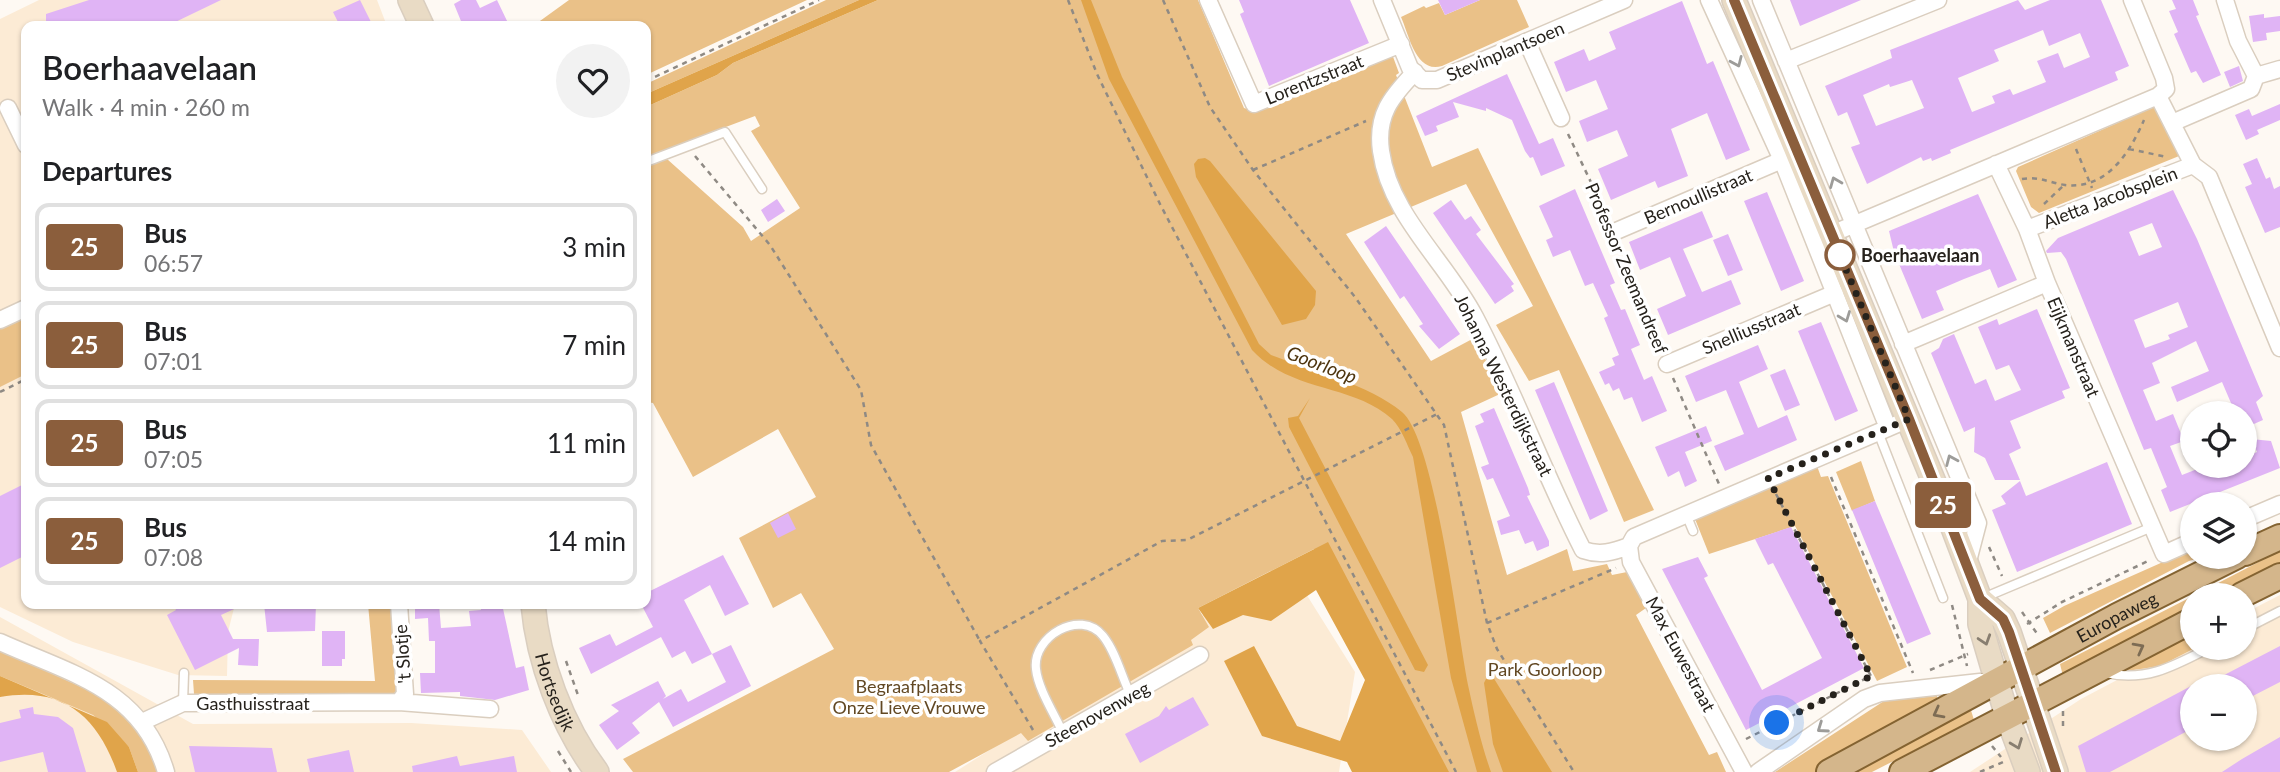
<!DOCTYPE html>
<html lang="en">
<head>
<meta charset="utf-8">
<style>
  body { margin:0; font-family:Lato,sans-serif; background:#f2f2f2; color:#202124; height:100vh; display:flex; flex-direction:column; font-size:26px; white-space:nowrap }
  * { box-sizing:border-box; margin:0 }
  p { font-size:23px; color:#757577 }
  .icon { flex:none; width:38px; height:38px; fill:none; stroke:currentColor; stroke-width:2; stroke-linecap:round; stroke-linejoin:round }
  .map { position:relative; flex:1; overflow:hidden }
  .drawer { position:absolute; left:21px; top:21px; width:630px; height:588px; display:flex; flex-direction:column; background:#fff; border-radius:14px; box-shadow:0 2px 5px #0004 }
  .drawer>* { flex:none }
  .badge { padding:0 14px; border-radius:5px; font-size:24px; line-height:46px }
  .buttons { position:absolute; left:2180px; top:401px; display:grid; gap:14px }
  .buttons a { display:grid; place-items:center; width:77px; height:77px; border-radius:50%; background:#fff; box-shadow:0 2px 5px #0004; font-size:35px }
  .you { position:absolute; width:35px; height:35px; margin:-18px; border:5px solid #fff; border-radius:50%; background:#1a73e8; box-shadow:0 0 0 10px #1a73e833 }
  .map>.badge { position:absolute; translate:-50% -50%; box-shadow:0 0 0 4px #fff }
  h2 { padding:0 21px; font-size:26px; line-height:63px }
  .round { display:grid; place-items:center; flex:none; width:74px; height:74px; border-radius:37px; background:#f2f2f2 }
  .overview { display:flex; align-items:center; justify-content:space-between; height:119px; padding:0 21px }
  h1 { font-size:33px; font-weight:600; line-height:52px }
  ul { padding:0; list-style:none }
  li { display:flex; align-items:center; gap:21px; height:88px; margin:0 14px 10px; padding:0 7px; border:4px solid #e0e0e0; border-radius:14px }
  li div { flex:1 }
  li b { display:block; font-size:26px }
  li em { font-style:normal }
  li .badge { min-width:77px; font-weight:700; text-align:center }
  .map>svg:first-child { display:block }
  .built { fill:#fcebd5; fill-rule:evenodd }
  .green { fill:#eac188 }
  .water { fill:#e0a44a }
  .building { fill:#e0b4f5; fill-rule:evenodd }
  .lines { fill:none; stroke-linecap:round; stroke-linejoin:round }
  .lane-casing { stroke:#dacebf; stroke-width:11 }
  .street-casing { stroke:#dacebf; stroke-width:19 }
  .secondary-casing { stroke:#dacebf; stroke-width:26 }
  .primary-casing { stroke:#846331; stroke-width:28 }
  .path { stroke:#8f8a84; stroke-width:2.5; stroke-dasharray:5 5; stroke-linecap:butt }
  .lane { stroke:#fff; stroke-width:8 }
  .street { stroke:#fff; stroke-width:16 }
  .secondary { stroke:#e9dbc5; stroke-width:23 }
  .primary { stroke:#d4b68b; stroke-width:24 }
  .oneway { stroke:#9d9c99 }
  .oneway2 { stroke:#887e70 }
  .oneway3 { stroke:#7d6c54 }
  .line-casing { stroke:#fff; stroke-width:16 }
  .line { stroke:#8b5e3c; stroke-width:10 }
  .walk { stroke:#26221c; stroke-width:7; stroke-dasharray:0 12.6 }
  .stop-dot { fill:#fff; stroke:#8b5e3c; stroke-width:3.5 }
  .labels { text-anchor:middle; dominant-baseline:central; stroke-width:7; stroke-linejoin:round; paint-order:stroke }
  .street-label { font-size:18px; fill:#26221c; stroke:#fff }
  .stop-label { font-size:18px; font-weight:bold; fill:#26221c; stroke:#fff; text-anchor:start }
  .park-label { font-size:18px; fill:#624823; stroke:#fff }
  .water-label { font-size:19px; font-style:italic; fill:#4e350f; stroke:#fff }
</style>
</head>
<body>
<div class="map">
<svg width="2280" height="772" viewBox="0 0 2280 772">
  <rect width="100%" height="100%" fill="#fef9f3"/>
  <!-- built -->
  <path class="built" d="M39 0H377L387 26H26V604H235L228 632 227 676 178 675 73 642 0 607V19Z
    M1303 589 1355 672 1339 772H955L1200 616Z
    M2280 595V772H1970L2081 699 2193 640V648H2245V613ZM2193 686H2245V738H2193Z
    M0 617 193 724 411 723 522 730 551 772H0Z"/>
  <!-- green -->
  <path class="green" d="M569 0H807L646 75V26H533Z
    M826 0H859L646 94V84Z
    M878 0H1198L1244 108 1254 111 1392 54 1399 73 1396 75 1432 167 1478 148 1654 510 1624 522 1559 370 1529 381 1496 325 1533 306 1466 184 1346 234 1431 361 1476 337 1500 394 1461 412 1507 575 1567 549 1573 571 1607 564 1612 575 1627 572 1646 608 1636 615 1709 755 1717 752 1726 772H1419L1314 549 1198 608 1209 627 1191 640 1193 645 1028 741 1021 733 949 772H633L623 759 834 649 801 593 773 608 739 538 816 497 778 429 693 477 653 403 646 402V167L667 159 743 227 751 241 800 208 751 131 760 126 755 116 646 157V107L717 75 733 63Z
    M1480 0H1517L1529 27 1442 66C1416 74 1409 35 1401 17L1424 6 1426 8 1439 3 1445 15Z
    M2160 104 2184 154 2039 213 2031 207 2016 171 2018 167Z
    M26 315V374L0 387V327Z
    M1861 461 1875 501 1852 511 1836 472Z
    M1817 466 1821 477 1828 476 1907 667 1877 681 1795 526 1709 554 1695 519Z
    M2193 549V556L2203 557 2189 561 2050 633 2043 618 2064 606 2163 562 2166 556Z
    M2280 551V566L2225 595H2195Z
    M2193 596V612L2064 680 2060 664Z
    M368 604H393L400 694 378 698 194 694 193 680 375 681Z
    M2193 631 2195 648 2160 666 2127 671 2126 667Z
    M0 650 101 696 136 723 161 772H138L129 747 93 715 0 676Z
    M1937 696V705L1817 772H1775L1884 701Z
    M1969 704 1974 720 1872 772H1845Z"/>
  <!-- water -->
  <path class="water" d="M859 0H878L733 63 717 75 646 107V94Z
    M1081 0H1091L1122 77 1259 344 1271 355C1310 370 1370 385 1402 412 1435 440 1458 635 1468 685 1474 713 1481 744 1491 772H1477L1451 678 1413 457C1407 445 1402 429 1392 419 1351 383 1292 393 1252 350L1109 79Z
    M1205 158 1210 161 1316 291 1315 305 1306 319 1282 325 1196 177 1194 164 1198 159Z
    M1310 398 1299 418 1428 665 1424 672 1415 670 1289 427 1288 418 1298 416Z
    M1328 542 1449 772H1352L1347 762 1262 736 1224 661 1254 646 1297 726 1340 741 1365 680 1316 590 1271 621 1243 615 1213 629 1198 608Z
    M0 676 107 722 129 747 138 772H117C97 715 62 686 0 697Z
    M1493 677 1552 772H1503L1493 744 1484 683 1486 679Z"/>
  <!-- building -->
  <path class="building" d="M89 0H221L167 26H46V14Z
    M360 0 373 26H340L333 12Z
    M461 0H476L480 8 497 0 508 23 500 26H463L454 4Z
    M1239 0H1350L1369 43 1269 86 1240 14 1244 12Z
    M1438 0H1480L1445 15Z
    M1790 0H1861L1800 26Z
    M2018 0 2025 10 2050 0H2101L2129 66 2115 72 2118 80 1950 150 1951 153 1932 161 1931 158 1923 161 1921 157 1867 184 1851 147 1860 144 1847 112 1838 116 1825 86 1892 58 1890 50ZM2043 30 2049 46 2080 33 2090 57 2064 68 2058 53 2037 61 2046 82 2013 95 2010 89 1992 96 1995 103 1972 112 1958 78 1999 61 1994 50ZM1912 80 1924 108 1876 126 1863 95 1889 84 1890 87Z
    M2172 0H2193L2199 15 2196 16 2221 75 2203 83 2196 71 2191 73 2174 34 2178 32 2169 11 2176 9Z
    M1682 1 1707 64 1713 61 1750 150 1726 160 1707 113 1671 129 1688 176 1658 188 1655 181 1611 200 1598 169 1628 156 1617 130 1587 142 1579 121 1608 109 1596 80 1566 92 1554 62 1584 49 1589 61 1616 49 1609 32Z
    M2264 14V18L2280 16V31L2266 33 2267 40 2253 42 2249 16Z
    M2239 66 2243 81 2230 87 2224 72Z
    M1507 74 1539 144 1553 138 1565 166 1541 176 1533 157 1530 158 1525 151 1512 120 1486 108V111L1453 102 1459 117 1436 126 1438 131 1425 136 1416 116Z
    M2280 104V120L2257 130 2259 134 2246 140 2235 115 2249 109 2252 116Z
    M2257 158 2266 179 2270 177 2274 189 2280 186V227L2265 233 2245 187 2252 184 2243 164Z
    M1575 189 1615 283 1610 285 1621 310 1625 309 1640 345 1631 349 1644 380 1652 376 1667 411 1642 422 1632 397 1624 400 1619 388 1613 391 1609 383 1605 385 1599 372 1615 365 1612 358 1619 355 1604 318 1608 316 1593 283 1585 286 1570 250 1553 257 1546 240 1553 237 1539 206Z
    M2173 190 2197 239 2263 396 2256 402 2263 420 2247 427 2245 413H2241L2239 409 2234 410 2222 382 2177 402 2171 387 2209 371 2196 341 2152 363 2160 383 2143 390 2156 421 2173 414 2184 441 2170 446 2182 475 2205 466H2245V457L2257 452 2251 439 2271 441 2280 468 2170 512 2161 490 2167 487 2158 465 2151 448 2144 450 2066 259 2061 252 2047 253 2046 251 2058 238ZM2152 223 2162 247 2139 256 2129 232ZM2178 302 2188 327 2168 335 2170 339 2145 348 2134 320Z
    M1767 192 1804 281 1781 291 1744 201Z
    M1978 194 2017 280 1998 288 1990 269 1964 279 1936 291 1944 310 1922 319 1894 252 1889 231Z
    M777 199 785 211 768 222 761 210Z
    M1451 200 1465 220 1471 216 1481 230 1476 234 1514 284 1511 286 1514 291 1495 304 1433 213Z
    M1702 211 1713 237 1683 249 1702 292 1731 280 1741 304 1668 335 1657 309 1686 296 1670 257 1640 270 1629 242Z
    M1386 226 1460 334 1439 349 1419 326 1423 324 1404 296 1400 299 1364 242Z
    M1728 234 1743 270 1728 276 1713 240Z
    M2037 309 2070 388 2062 391 2065 398 2010 421 2021 448 2009 454 2020 480H1995L1985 458 1974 452 1975 427 1964 432 1931 353 1939 348 1943 339 1954 334 1975 384 1986 379 1995 401 2021 390 2009 365 1996 370 1978 327 1997 319 1999 325Z
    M1821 322 1858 411 1835 421 1798 331Z
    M1758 345 1768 369 1739 382 1758 428 1787 415 1797 440 1725 471 1714 446 1744 434 1726 390 1696 402 1685 376Z
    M1785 369 1800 405 1785 411 1770 375Z
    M1554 382 1608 511 1590 520 1535 390Z
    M1494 408 1528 488 1530 495 1527 496 1549 541V546L1537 551 1533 541 1525 544 1519 530 1501 535 1497 521 1510 516 1493 478 1487 480 1481 467 1489 464 1475 426 1484 422 1480 414Z
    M1706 426 1712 441 1685 452 1697 481 1685 487 1679 471 1668 477 1655 447Z
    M2107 462 2132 524 2017 572 1992 510 2006 504 2001 496 2020 481 2026 496Z
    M26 483V555L0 568V496Z
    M1875 501 1931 634 1907 644 1852 510Z
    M788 513 796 529 778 538 770 523Z
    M1791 527 1864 668 1746 730 1662 569 1698 557 1708 576 1704 578 1762 690 1822 658 1773 563 1768 565 1755 539Z
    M723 555 749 604 725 616 710 585 684 600 712 654 692 664 685 651 672 658 661 637 591 674 579 648 610 634 616 646 653 627 641 604H646V593Z
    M173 604H245L221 615 233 639H259L258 666 238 665 239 648 195 670 167 615 176 610Z
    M264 604H316L315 631 267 632Z
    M415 604H439L441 628 471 626 469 611 481 610 480 604H502L516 668 524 666 529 690 495 700 460 696V692L421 693 420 673H435V641H429L428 618 415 619Z
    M322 631H345V659H342V666H322Z
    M731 645 751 686 673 727 659 702 632 723 640 733 617 750 599 725 619 711 611 705 658 681 666 696 663 699 681 689 688 702 726 682 712 654Z
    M2280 646V682L2245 700V686H2203Z
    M2193 685V728L2110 772H2086L2078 746Z
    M1193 697 1209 725 1140 763 1125 734 1159 716 1166 706 1169 710Z
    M33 707 34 714 58 717 73 728 86 772H48L43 752 0 762V723L21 718 19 710Z
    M2280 737V772H2222L2242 759Z
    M189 746 272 748 277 772H195Z
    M349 750 354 772H310L307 759Z
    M457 756 460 766 514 756 517 772H413L412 766Z"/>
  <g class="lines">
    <!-- lane casing -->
    <g class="lane-casing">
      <path id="lane" d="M646 162 725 132 762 189
        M1878 432 1943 598
        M1686 514 1693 531
        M1983 598 2152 527
        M2245 629 2280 611
        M2106 673C2146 682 2174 666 2209 648
        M183 703 184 673
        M1063 733C1055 715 1038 689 1036 669 1032 637 1080 608 1103 636 1116 652 1122 678 1131 696"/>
    </g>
    <!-- street casing -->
    <g class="street-casing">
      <path id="street" d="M1208 0 1254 104 1401 44
        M1382 0 1410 68 1422 80H1437L1624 0
        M1709 0 1782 160 1888 428
        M1761 0 1978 523 1967 565
        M2132 0 2164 78 2166 89 2158 96 2193 165 2209 177 2280 348
        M2225 0 2238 41 2256 76
        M1527 42 1561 118
        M1786 61 1938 0
        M1415 72C1391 97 1376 115 1381 151 1390 216 1446 261 1475 317 1515 393 1544 474 1583 550 1600 556 1613 552 1629 546
        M8 108 26 145
        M2172 123 2251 89 2256 76 2280 69
        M1996 164 2027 229 2047 283
        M2027 229 2193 165
        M1614 232 1782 160
        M1822 238 2158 96
        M0 320 26 308
        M1903 344 2047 283 2164 554 2193 541
        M1667 364 1835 293
        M2245 519 2280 504
        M399 604 405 694 399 702
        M0 642C71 674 142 689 166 772
        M142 722 183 703 399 702 490 709
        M995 772 1200 655
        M1744 772 1631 562 1629 546 1634 537 1909 419
        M1758 772 1864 699 1880 693 1989 681"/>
    </g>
    <!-- secondary casing -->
    <g class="secondary-casing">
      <g id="secondary">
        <path d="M410 0 422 26"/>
        <path d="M1734 0 1953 528 1980 599V624L2007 716 2028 772"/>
        <path d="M1980 599 2003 619 2009 632 2056 772"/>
        <path id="s1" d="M533 604C538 661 562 726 597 772"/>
      </g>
    </g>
    <!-- primary casing -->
    <g class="primary-casing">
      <g id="primary">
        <path d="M2245 553 2280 537"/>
        <path d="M2242 595 2280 576"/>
        <path id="s2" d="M1829 772 2117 616 2237 556"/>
        <path d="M1902 772 2193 620"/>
      </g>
    </g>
    <!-- path -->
    <path class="path" d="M1068 0 1097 74 1160 204 1456 772
      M1163 0 1210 107 1253 170 1355 297 1444 425 1487 623 1497 649 1574 772
      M646 81 819 0
      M1568 134 1607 216
      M2076 149 2092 188
      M2129 149 2167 157
      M695 156 770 245 861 390 871 445 980 641
      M1253 170 1366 121
      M2022 179C2039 176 2050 183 2065 185 2107 190 2130 152 2144 120
      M2044 204 2064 185
      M1621 248 1661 349
      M1673 378 1719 484
      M0 392 26 379
      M1831 477 1913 673
      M1776 494 1873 680
      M1989 547 2002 576
      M1952 605 1967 666
      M2022 612 2038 635
      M1487 623 1616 568
      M2027 624 2062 602 2148 561
      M566 661 579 698
      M1930 670 1968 654
      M2063 711V728
      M1033 730 980 641 1162 541 1187 540 1437 414
      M1746 739 1871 676
      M1992 746 2001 757
      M558 751 571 772
      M1980 772 2003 762"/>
    <!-- lane -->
    <use href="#lane" class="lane"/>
    <!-- street -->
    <use href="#street" class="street"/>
    <!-- secondary -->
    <use href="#secondary" class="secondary"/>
    <!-- primary -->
    <use href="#primary" class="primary"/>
  </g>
  <!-- one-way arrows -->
  <defs><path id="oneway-chevron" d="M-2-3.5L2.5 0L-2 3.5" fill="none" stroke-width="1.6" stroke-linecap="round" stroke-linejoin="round" transform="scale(1.75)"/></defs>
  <g class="oneway">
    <use href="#oneway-chevron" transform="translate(1737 62) rotate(66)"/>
    <use href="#oneway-chevron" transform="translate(1835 182) rotate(-112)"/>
    <use href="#oneway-chevron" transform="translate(1845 317) rotate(69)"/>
    <use href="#oneway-chevron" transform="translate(1951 460) rotate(-113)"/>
    <use href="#oneway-chevron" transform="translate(1822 728) rotate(145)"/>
  </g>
  <g class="oneway2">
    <use href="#oneway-chevron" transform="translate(1985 640) rotate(72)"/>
    <use href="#oneway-chevron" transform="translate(2017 744) rotate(69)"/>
  </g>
  <g class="oneway3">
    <use href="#oneway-chevron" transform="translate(2139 648) rotate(-28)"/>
    <use href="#oneway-chevron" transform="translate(1938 713) rotate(152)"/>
  </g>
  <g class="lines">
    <!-- line casing -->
    <g class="line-casing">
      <path id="line" d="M1734 0 1909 419 1980 599 2003 619 2009 632 2056 772"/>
    </g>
    <!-- line -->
    <use href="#line" class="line"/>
    <!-- walk -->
    <path class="walk" d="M1777 723 1871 676 1768 478 1909 419 1840 255"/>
  </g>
  <!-- markers -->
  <circle class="stop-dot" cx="1840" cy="255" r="14"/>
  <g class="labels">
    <!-- street labels -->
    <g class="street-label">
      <text transform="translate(1505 51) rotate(-23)">Stevinplantsoen</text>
      <text transform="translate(1314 79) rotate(-22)">Lorentzstraat</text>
      <text transform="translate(1698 196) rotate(-23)">Bernoullistraat</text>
      <text transform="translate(2110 197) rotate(-21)">Aletta Jacobsplein</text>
      <text transform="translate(1627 268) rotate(67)">Professor Zeemandreef</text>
      <text transform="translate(1751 328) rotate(-23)">Snelliusstraat</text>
      <text transform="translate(2074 347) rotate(67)">Eijkmanstraat</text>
      <text transform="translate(1504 385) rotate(64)">Johanna Westerdijkstraat</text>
      <text stroke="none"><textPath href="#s2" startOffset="327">Europaweg</textPath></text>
      <text transform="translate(402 654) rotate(-94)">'t Slotje</text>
      <text transform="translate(1681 654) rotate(62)">Max Euwestraat</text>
      <text stroke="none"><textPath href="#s1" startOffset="91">Hortsedijk</textPath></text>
      <text x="253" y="703">Gasthuisstraat</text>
      <text transform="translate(1097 714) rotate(-29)">Steenovenweg</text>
    </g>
    <!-- stop labels -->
    <g class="stop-label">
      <text x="1861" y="255">Boerhaavelaan</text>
    </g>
    <!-- park labels -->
    <g class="park-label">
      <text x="1545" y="669">Park Goorloop</text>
      <text x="909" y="686">Begraafplaats<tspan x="909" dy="21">Onze Lieve Vrouwe</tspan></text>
    </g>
    <!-- water labels -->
    <g class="water-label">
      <text transform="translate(1322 364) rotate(21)">Goorloop</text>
    </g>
  </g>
</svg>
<div class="buttons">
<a><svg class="icon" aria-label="locate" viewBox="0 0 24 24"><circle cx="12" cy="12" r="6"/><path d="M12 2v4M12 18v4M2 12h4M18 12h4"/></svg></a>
<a><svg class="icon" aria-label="layers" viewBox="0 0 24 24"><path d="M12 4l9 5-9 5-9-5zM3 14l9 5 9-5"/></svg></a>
<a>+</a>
<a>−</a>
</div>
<div class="you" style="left:1777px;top:723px"></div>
<b class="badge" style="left:1943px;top:505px;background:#8b5e3c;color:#fff">25</b>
<section class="drawer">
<div class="overview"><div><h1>Boerhaavelaan</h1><p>Walk · 4 min · 260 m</p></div><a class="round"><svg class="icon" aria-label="heart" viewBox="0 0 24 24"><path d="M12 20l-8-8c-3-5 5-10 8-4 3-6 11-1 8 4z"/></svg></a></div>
<h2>Departures</h2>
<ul>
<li><span class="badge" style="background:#8b5e3c;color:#fff">25</span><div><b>Bus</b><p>06:57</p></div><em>3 min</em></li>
<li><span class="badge" style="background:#8b5e3c;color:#fff">25</span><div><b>Bus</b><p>07:01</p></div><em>7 min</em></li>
<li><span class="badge" style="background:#8b5e3c;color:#fff">25</span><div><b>Bus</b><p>07:05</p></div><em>11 min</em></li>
<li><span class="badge" style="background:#8b5e3c;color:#fff">25</span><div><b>Bus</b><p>07:08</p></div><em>14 min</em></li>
</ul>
</section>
</div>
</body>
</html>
